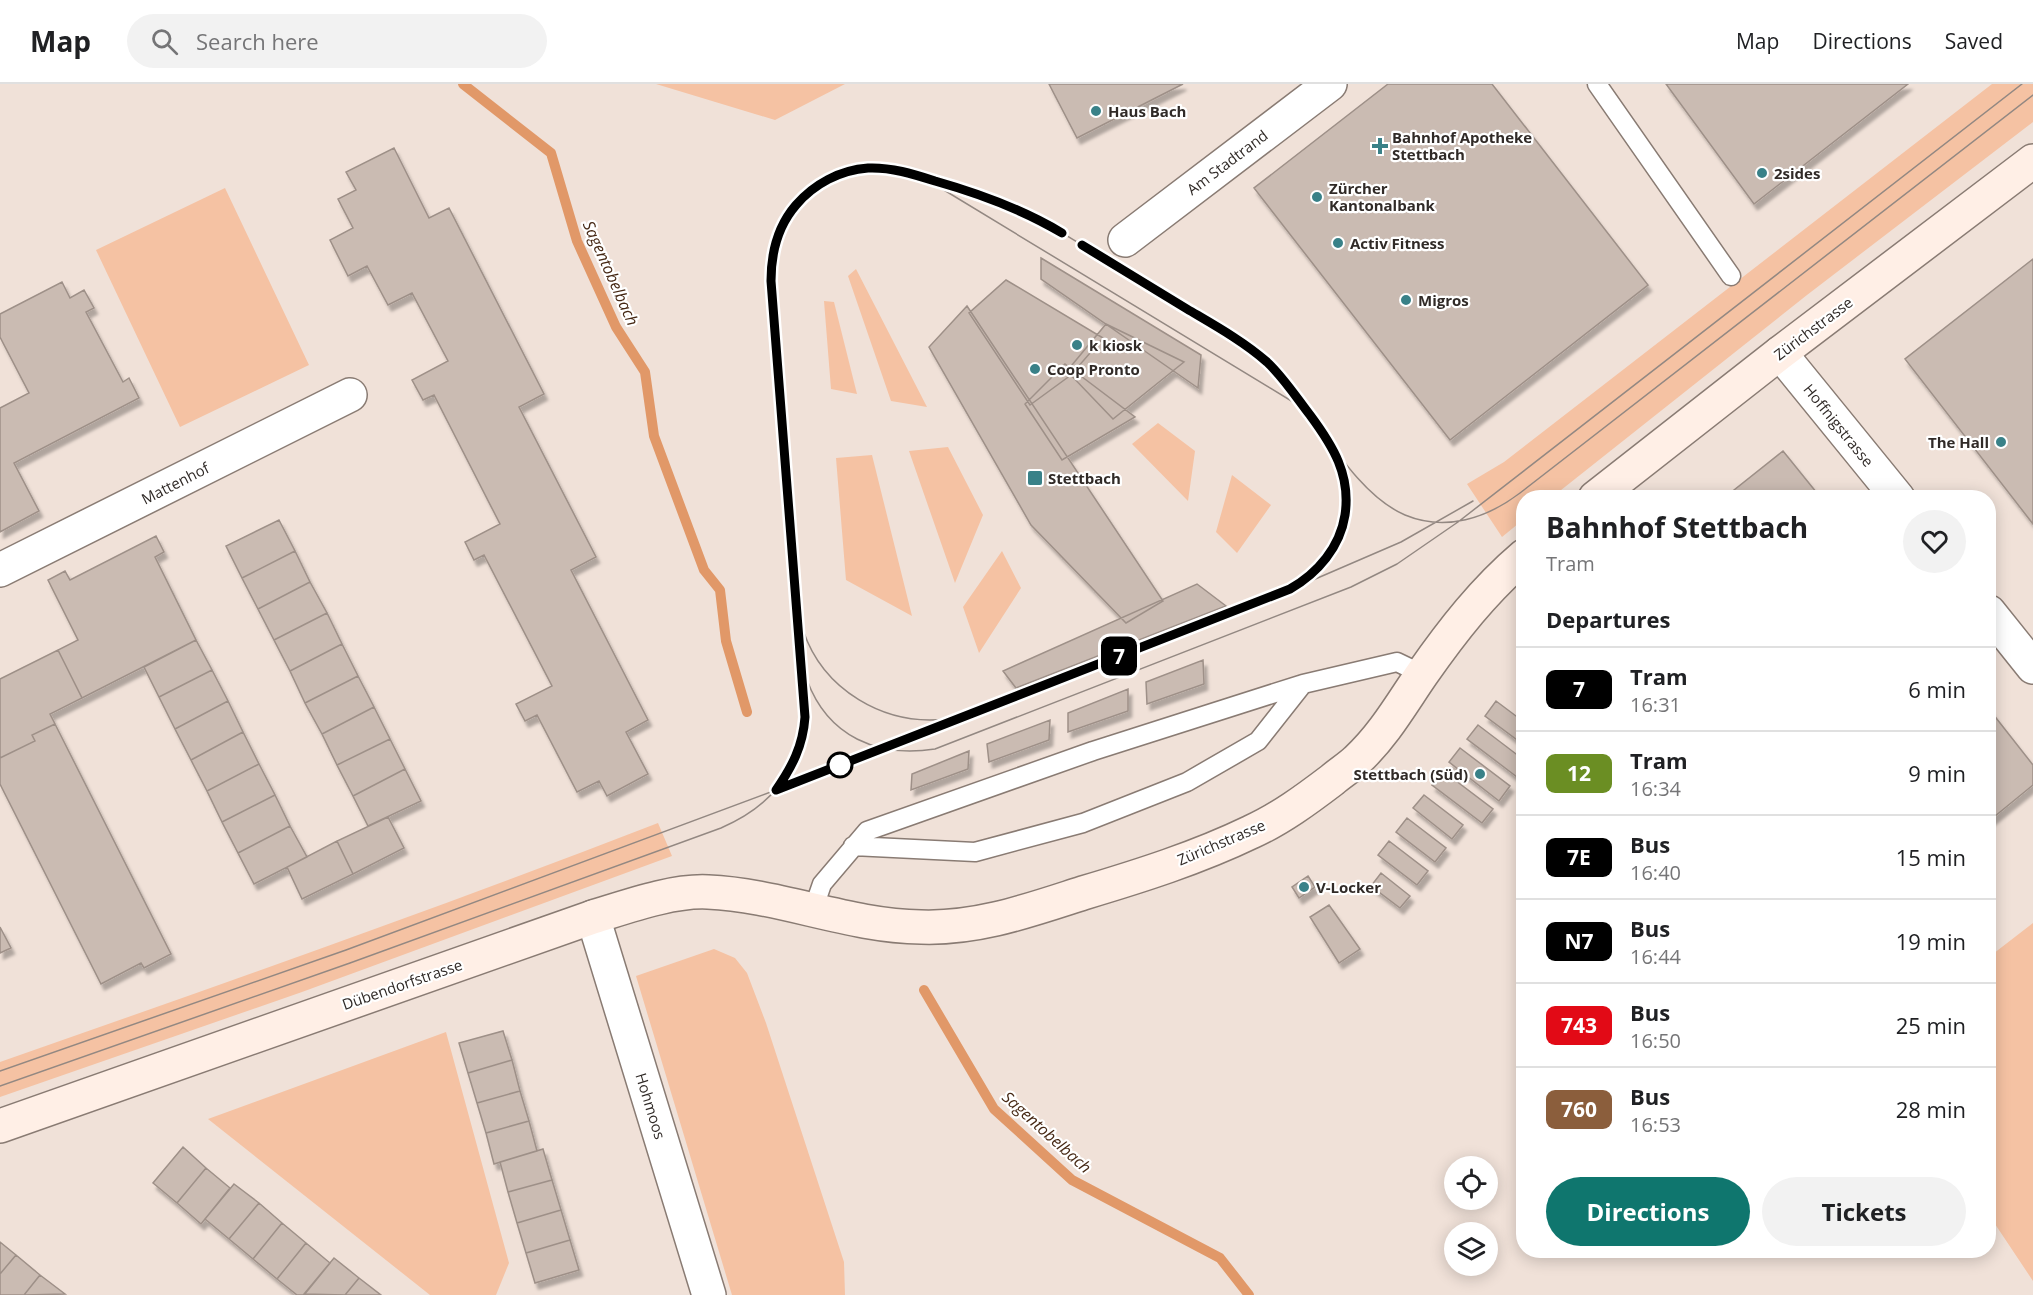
<!DOCTYPE html>
<html lang="en">
<head>
<meta charset="utf-8">
<style>
  body { margin:0; font-family:"Open Sans",sans-serif; background:#f2f2f2; color:#202124; height:100vh; display:flex; flex-direction:column; font-size:22px; white-space:nowrap }
  * { box-sizing:border-box; margin:0 }
  p { font-size:20px; color:#757577 }
  .icon { flex:none; width:33px; height:33px; fill:none; stroke:currentColor; stroke-width:2; stroke-linecap:round; stroke-linejoin:round }
  .map { position:relative; flex:1; overflow:hidden }
  .details { position:absolute; left:1516px; top:406px; width:480px; height:768px; display:flex; flex-direction:column; background:#fff; border-radius:24px; box-shadow:0 3px 15px #0003 }
  .details>* { flex:none }
  .badge { padding:0 12px; border-radius:9px; font-size:21px; line-height:39px }
  .buttons { position:absolute; left:1444px; top:1072px; display:grid; gap:12px }
  .buttons a { display:grid; place-items:center; width:54px; height:54px; border-radius:50%; background:#fff; box-shadow:0 3px 15px #0003; font-size:30px }
  .map>.badge { position:absolute; translate:-50% -50%; box-shadow:0 0 0 3px #fff }
  h2 { padding:0 30px; font-size:22px; line-height:54px }
  .round { display:grid; place-items:center; flex:none; width:63px; height:63px; border-radius:32px; background:#f2f2f2 }
  .summary { display:flex; align-items:center; justify-content:space-between; height:102px; padding:0 30px }
  h1 { font-size:28px; font-weight:700; line-height:45px }
  .button { display:flex; gap:12px; margin-top:auto; padding:12px 30px }
  .button a { flex:1; height:69px; border-radius:36px; background:#0f766e; color:#fff; font-size:24px; font-weight:700; line-height:69px; text-align:center }
  .button a+a { background:#f2f2f2; color:#202124 }
  ul { padding:0; list-style:none }
  li { display:flex; align-items:center; gap:18px; height:84px; padding:0 30px; border-top:2px solid #e0e0e0 }
  li div { flex:1 }
  li b { display:block; font-size:22px }
  li em { font-style:normal }
  li .badge { min-width:66px; font-weight:700; text-align:center }
  header { display:flex; align-items:center; gap:36px; box-sizing:border-box; height:84px; padding:0 30px; background:#fff; border-bottom:2px solid #e0e0e0 }
  header strong { font-size:28px }
  nav { display:flex; gap:33px; margin-inline-start:auto; font-size:21px }
  .search { width:420px; height:54px; background:#f2f2f2; display:flex; align-items:center; gap:15px; box-sizing:border-box; padding:0 21px; border-radius:33px; color:#757577; font-size:22px }
  .map>svg:first-child { display:block }
  .green { fill:#f5c2a3 }
  .lines { fill:none; stroke-linecap:round; stroke-linejoin:round }
  .stream { stroke:#e19868; stroke-width:10 }
  .building { fill:#cabbb2; stroke:#9e9088; stroke-width:1.5; filter:url(#shadow) }
  .lane-casing { stroke:#897b73; stroke-width:21 }
  .street-casing { stroke:#897b73; stroke-width:36 }
  .secondary-casing { stroke:#897b73; stroke-width:36 }
  .lane { stroke:#fff; stroke-width:18 }
  .street { stroke:#fff; stroke-width:33 }
  .secondary { stroke:#ffefe6; stroke-width:33 }
  .tram { stroke:#938882; stroke-width:1.5 }
  .line-casing { stroke:#fff; stroke-width:14 }
  .line { stroke:#000; stroke-width:9 }
  .poi-dot { fill:#398188; stroke:#fff; stroke-width:2 }
  .stop-dot { fill:#fff; stroke:#000; stroke-width:3 }
  .labels { text-anchor:middle; dominant-baseline:central; stroke-width:4.5; stroke-linejoin:round; paint-order:stroke }
  .poi-label { font-size:15px; font-weight:bold; fill:#302a27; stroke:#fff; text-anchor:start }
  .street-label { font-size:15px; fill:#302a27; stroke:#fff }
  .water-label { font-size:16px; font-style:italic; fill:#452713; stroke:#fff }
</style>
</head>
<body>
<header>
<strong>Map</strong>
<div class="search"><svg class="icon" aria-label="search" viewBox="0 0 24 24"><circle cx="10" cy="10" r="6"/><path d="M15 15l6 6"/></svg>Search here</div>
<nav><a>Map</a><a>Directions</a><a>Saved</a></nav>
</header>
<div class="map">
<svg width="2033" height="1211" viewBox="0 0 2033 1211">
  <defs>
    <filter id="shadow"><feDropShadow dx="3.5" dy="6" stdDeviation="1.5" flood-color="#0004"/></filter>
  </defs>
  <rect width="100%" height="100%" fill="#f0e1d8"/>
  <!-- green -->
  <path class="green" d="M656 0H845L775 36Z
    M1992 0H2033V38L1807 211 1551 414H1524V435L1502 453 1467 400 1504 378Z
    M225 104 309 281 180 343 96 166Z
    M856 185 927 323 891 317 848 192Z
    M824 217 834 218 857 310 831 305Z
    M1158 339 1195 367 1188 417 1132 360Z
    M948 363 983 431 955 499 909 367Z
    M872 371 912 532 846 496 836 374Z
    M1232 391 1271 421 1237 469 1216 448Z
    M1002 467 1021 504 979 569 963 523Z
    M658 739 672 772 302 908 0 1013V978C220 901 441 823 658 739Z
    M2033 839V1197L1989 1131V873Z
    M714 865 735 874 747 889 766 939 844 1178 845 1211H732L636 892Z
    M446 948 509 1179 496 1211H430L208 1035Z"/>
  <g class="lines">
    <!-- stream -->
    <path class="stream" d="M463 0 551 69 577 157 616 243 645 288 654 352 704 486 720 506 726 557 747 628
      M924 906 994 1025 1072 1096 1220 1174 1249 1211"/>
  </g>
  <!-- building -->
  <path class="building" d="M1049 0H1183L1077 54Z
    M1388 0H1492L1648 201 1450 356 1254 104Z
    M1666 0H1908L1754 120Z
    M394 64 429 134 449 124 544 310 519 323 596 473 571 486 648 636 626 648 648 690 607 712 599 697 577 708 537 631 525 637 516 620 552 602 484 471 474 476 465 458 500 440 434 311 423 316 412 296 448 277 412 209 388 221 367 182 348 192 330 156 353 144 338 115 356 106 346 88Z
    M1041 174 1201 271 1198 304 1041 195Z
    M2033 175V440L1905 275Z
    M1006 196 1103 254 1071 291 1030 321 969 229Z
    M62 198 70 214 84 206 94 224 86 228 123 298 129 294 139 314 14 379 39 427 0 448V324L29 309 0 253V230Z
    M967 222 1163 517 1126 539 1031 441 929 263Z
    M1106 240 1184 278 1113 335 1067 287Z
    M1065 280 1135 333 1062 376 1025 320Z
    M1783 367 1821 414H1724Z
    M279 436 295 467 242 494 226 462Z
    M156 452 164 468 155 473 196 556 82 614 58 566 78 556 48 496 65 487 70 496Z
    M295 467 310 498 258 525 242 494Z
    M310 498 327 529 274 556 258 525Z
    M1197 500 1226 522 1016 604 1003 587Z
    M327 529 342 560 290 587 274 556Z
    M196 556 212 586 159 613 144 583Z
    M342 560 358 592 305 619 290 587Z
    M58 566 82 614 50 630 55 640 32 651 35 657 0 674V595Z
    M1203 576 1204 600 1147 620 1146 598Z
    M212 586 228 617 175 645 159 613Z
    M358 592 374 623 322 650 305 619Z
    M1128 605V627L1068 648V629Z
    M228 617 243 648 191 676 175 645Z
    M1496 617 1524 638V661L1485 632Z
    M374 623 390 655 337 681 322 650Z
    M1989 625 2033 681V701L1989 737Z
    M1050 636 1049 656 989 678 987 660Z
    M55 640 171 870 144 884 141 879 101 900 0 700V674L35 657 32 651Z
    M1478 641 1524 676V683L1517 693 1467 655Z
    M243 648 259 680 207 707 191 676Z
    M390 655 405 685 353 712 337 681Z
    M1460 664 1510 702 1499 717 1449 678Z
    M969 667 968 685 911 706 912 690Z
    M259 680 275 711 222 738 207 707Z
    M405 685 421 717 368 742 353 712Z
    M1443 687 1493 725 1482 739 1432 701Z
    M275 711 290 742 238 769 222 738Z
    M1424 711 1463 741 1452 755 1413 724Z
    M388 733 404 764 353 790 337 757Z
    M1407 734 1446 764 1435 778 1396 748Z
    M290 742 307 773 254 800 238 769Z
    M337 757 353 790 302 815 287 783Z
    M1389 757 1428 787 1417 801 1378 771Z
    M1381 789 1410 812 1400 824 1371 802Z
    M1308 792 1315 803 1299 814 1292 803Z
    M1329 821 1360 865 1339 879 1310 833Z
    M0 843 11 864 0 869Z
    M503 947 512 976 468 989 459 959Z
    M512 976 520 1007 477 1019 468 989Z
    M520 1007 529 1037 486 1049 477 1019Z
    M529 1037 537 1067 494 1080 486 1049Z
    M183 1063 206 1084 177 1119 153 1099Z
    M543 1065 552 1096 508 1108 500 1078Z
    M206 1084 230 1104 201 1140 177 1119Z
    M552 1096 561 1126 517 1139 508 1108Z
    M234 1100 259 1119 229 1155 205 1135Z
    M259 1119 282 1139 253 1175 229 1155Z
    M561 1126 570 1156 526 1169 517 1139Z
    M282 1139 306 1159 277 1195 253 1175Z
    M570 1156 579 1186 535 1199 526 1169Z
    M0 1158 16 1171 0 1190Z
    M306 1159 330 1179 304 1211H297L277 1195Z
    M16 1171 40 1191 24 1211H0V1190Z
    M334 1174 359 1194 345 1211 304 1210Z
    M40 1191 65 1210 24 1211Z
    M359 1194 381 1211H345Z"/>
  <g class="lines">
    <!-- lane casing -->
    <g class="lane-casing">
      <path id="lane" d="M1597 0 1731 192
        M853 762 975 768 1083 739 1187 698 1258 657 1303 600
        M813 826 822 800 867 747 1093 667 1303 600 1397 578 1422 590"/>
    </g>
    <!-- street casing -->
    <g class="street-casing">
      <path id="street" d="M1125 156 1330 0
        M1780 269 1898 414
        M0 486 350 311
        M1989 528 2033 583
        M593 833 709 1211"/>
    </g>
    <!-- secondary casing -->
    <g class="secondary-casing">
      <path id="secondary" d="M1595 414 1780 269 2033 77
        M0 1042 593 833C626 823 673 806 708 808 780 811 848 842 921 843 978 845 1030 826 1083 809 1140 792 1197 774 1251 748 1280 735 1307 715 1332 696 1340 689 1350 683 1357 676 1384 651 1402 619 1422 590 1452 547 1484 506 1524 472"/>
    </g>
    <!-- lane -->
    <use href="#lane" class="lane"/>
    <!-- street -->
    <use href="#street" class="street"/>
    <!-- secondary -->
    <use href="#secondary" class="secondary"/>
    <!-- tram -->
    <path class="tram" d="M939 103 1298 321
      M1306 499 1401 458 1473 417
      M803 546C823 606 884 642 946 635
      M807 596C828 653 878 674 935 665L1351 503 1397 480 1458 438 2022 0
      M0 987 346 866 776 706 1290 505C1336 479 1360 426 1339 376
      M0 1002 350 879 721 744C777 720 806 678 805 617L770 185C779 116 830 76 899 87 943 97 987 110 1028 129 1046 138 1062 149 1079 159 1107 176 1136 194 1164 211 1200 232 1240 252 1270 281 1314 324 1349 407 1405 431 1446 448 1487 434 1520 409L2033 11"/>
  </g>
  <g class="lines">
    <!-- line casing -->
    <g class="line-casing">
      <path id="line" d="M1062 149C1022 125 981 110 935 97 913 90 891 83 868 84 840 86 814 100 796 121 777 143 771 169 771 197L805 633C803 662 792 683 776 706L1290 505C1318 489 1340 463 1345 431 1351 391 1333 362 1310 331 1296 313 1284 294 1267 278 1243 257 1214 241 1187 225 1152 204 1117 182 1082 161"/>
    </g>
    <!-- line -->
    <use href="#line" class="line"/>
  </g>
  <!-- markers -->
  <g class="poi-dot">
    <circle cx="1096" cy="27" r="6"/>
    <path d="M1377 53h6v6h6v6h-6v6h-6v-6h-6v-6h6z"/>
    <circle cx="1762" cy="89" r="6"/>
    <circle cx="1317" cy="113" r="6"/>
    <circle cx="1338" cy="159" r="6"/>
    <circle cx="1406" cy="216" r="6"/>
    <circle cx="1077" cy="261" r="6"/>
    <circle cx="1035" cy="285" r="6"/>
    <circle cx="2001" cy="358" r="6"/>
    <rect x="1027" y="386" width="16" height="16" rx="3"/>
    <circle cx="1480" cy="690" r="6"/>
    <circle cx="1304" cy="803" r="6"/>
  </g>
  <circle class="stop-dot" cx="840" cy="681" r="12"/>
  <g class="labels">
    <!-- poi labels -->
    <g class="poi-label">
      <text x="1108" y="27">Haus Bach</text>
      <text x="1392" y="53">Bahnhof Apotheke<tspan x="1392" dy="17">Stettbach</tspan></text>
      <text x="1774" y="89">2sides</text>
      <text x="1329" y="104">Zürcher<tspan x="1329" dy="17">Kantonalbank</tspan></text>
      <text x="1350" y="159">Activ Fitness</text>
      <text x="1418" y="216">Migros</text>
      <text x="1089" y="261">k kiosk</text>
      <text x="1047" y="285">Coop Pronto</text>
      <text x="1989" y="358" text-anchor="end">The Hall</text>
      <text x="1048" y="394">Stettbach</text>
      <text x="1468" y="690" text-anchor="end">Stettbach (Süd)</text>
      <text x="1316" y="803">V-Locker</text>
    </g>
    <!-- street labels -->
    <g class="street-label">
      <text transform="translate(1227 78) rotate(-37)">Am Stadtrand</text>
      <text transform="translate(1813 244) rotate(-37)">Zürichstrasse</text>
      <text transform="translate(1839 341) rotate(51)">Hoffnigstrasse</text>
      <text transform="translate(175 399) rotate(-27)">Mattenhof</text>
      <text transform="translate(1221 758) rotate(-23)">Zürichstrasse</text>
      <text transform="translate(402 900) rotate(-19)">Dübendorfstrasse</text>
      <text transform="translate(651 1022) rotate(73)">Hohmoos</text>
    </g>
    <!-- water labels -->
    <g class="water-label">
      <text transform="translate(611 189) rotate(66)">Sagentobelbach</text>
      <text transform="translate(1047 1048) rotate(42)">Sagentobelbach</text>
    </g>
  </g>
</svg>
<div class="buttons">
<a><svg class="icon" aria-label="locate" viewBox="0 0 24 24"><circle cx="12" cy="12" r="6"/><path d="M12 2v4M12 18v4M2 12h4M18 12h4"/></svg></a>
<a><svg class="icon" aria-label="layers" viewBox="0 0 24 24"><path d="M12 4l9 5-9 5-9-5zM3 14l9 5 9-5"/></svg></a>
</div>
<b class="badge" style="left:1119px;top:572px;background:#000;color:#fff">7</b>
<section class="details">
<div class="summary"><div><h1>Bahnhof Stettbach</h1><p>Tram</p></div><a class="round"><svg class="icon" aria-label="heart" viewBox="0 0 24 24"><path d="M12 20l-8-8c-3-5 5-10 8-4 3-6 11-1 8 4z"/></svg></a></div>
<h2>Departures</h2>
<ul>
<li><span class="badge" style="background:#000;color:#fff">7</span><div><b>Tram</b><p>16:31</p></div><em>6 min</em></li>
<li><span class="badge" style="background:#6b8e23;color:#fff">12</span><div><b>Tram</b><p>16:34</p></div><em>9 min</em></li>
<li><span class="badge" style="background:#000;color:#fff">7E</span><div><b>Bus</b><p>16:40</p></div><em>15 min</em></li>
<li><span class="badge" style="background:#000;color:#fff">N7</span><div><b>Bus</b><p>16:44</p></div><em>19 min</em></li>
<li><span class="badge" style="background:#e20a16;color:#fff">743</span><div><b>Bus</b><p>16:50</p></div><em>25 min</em></li>
<li><span class="badge" style="background:#8b5e3c;color:#fff">760</span><div><b>Bus</b><p>16:53</p></div><em>28 min</em></li>
</ul>
<div class="button"><a>Directions</a><a>Tickets</a></div>
</section>
</div>
</body>
</html>
